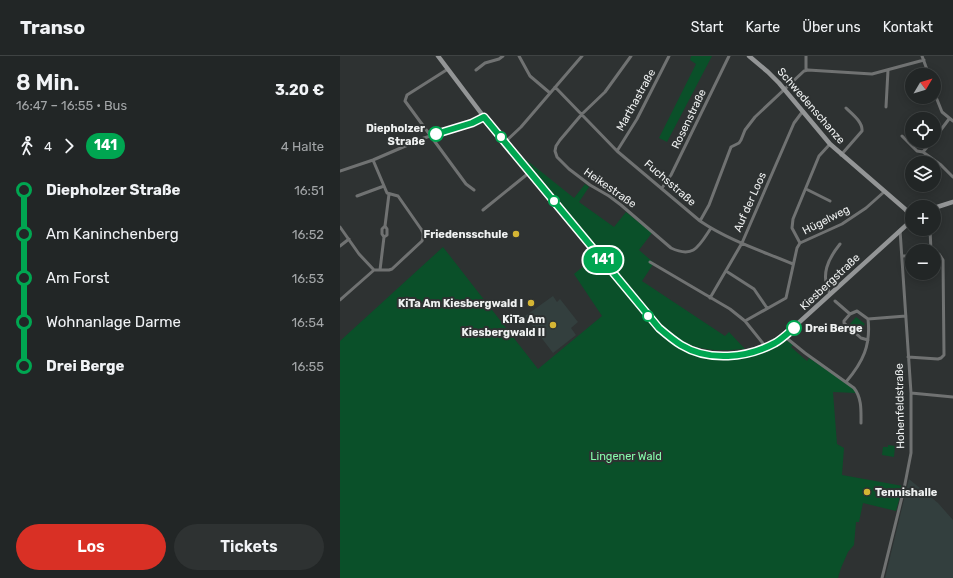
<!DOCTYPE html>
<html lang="de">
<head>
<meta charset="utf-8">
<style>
  body { margin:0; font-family:Rubik,sans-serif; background:#2e3232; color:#f1f3f6; height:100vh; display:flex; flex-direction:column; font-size:15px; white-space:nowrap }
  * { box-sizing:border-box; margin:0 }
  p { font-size:13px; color:#a2a5a7 }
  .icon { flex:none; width:22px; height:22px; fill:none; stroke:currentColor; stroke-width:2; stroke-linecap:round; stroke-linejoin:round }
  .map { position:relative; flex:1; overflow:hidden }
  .sheet { display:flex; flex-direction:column; background:#222626; width:340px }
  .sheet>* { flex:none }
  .badge { padding:0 8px; border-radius:13px; font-size:14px; line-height:26px }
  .needle { width:26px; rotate:52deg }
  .fabs { position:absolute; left:565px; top:12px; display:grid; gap:8px }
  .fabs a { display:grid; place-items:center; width:36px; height:36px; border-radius:50%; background:#222626; box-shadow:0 2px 10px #0003,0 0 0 1px #3f4343; font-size:20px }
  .map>.badge { position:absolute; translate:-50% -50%; box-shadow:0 0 0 2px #fff }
  .legs { display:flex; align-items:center; gap:6px; height:44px; padding:0 16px; font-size:13px }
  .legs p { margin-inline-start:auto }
  .head { display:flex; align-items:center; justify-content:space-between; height:68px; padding:0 16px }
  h1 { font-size:22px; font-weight:600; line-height:30px }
  .cta { display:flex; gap:8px; margin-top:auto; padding:8px 16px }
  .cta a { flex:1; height:46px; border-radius:24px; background:#d93025; color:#fff; font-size:16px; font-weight:600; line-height:46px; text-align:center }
  .cta a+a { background:#2e3232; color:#f1f3f6 }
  ul { padding:0 16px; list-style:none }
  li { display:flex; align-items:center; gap:14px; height:44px; font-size:15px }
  li i { display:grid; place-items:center; width:6px; height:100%; margin:0 5px; background:currentColor }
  li i::after { content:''; width:10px; height:10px; margin:-5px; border:3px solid; border-radius:50%; background:#222626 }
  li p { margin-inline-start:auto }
  li:first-child i { background:linear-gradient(#0000 50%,currentColor 0) }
  li:last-child i { background:linear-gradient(currentColor 50%,#0000 0) }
  header { display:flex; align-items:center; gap:24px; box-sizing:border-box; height:56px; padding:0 20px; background:#222626; border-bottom:1px solid #3f4343 }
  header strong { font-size:19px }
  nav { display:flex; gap:22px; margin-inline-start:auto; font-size:14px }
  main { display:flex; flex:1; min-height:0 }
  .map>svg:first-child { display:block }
  .built { fill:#333f3e }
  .green { fill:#0a5029 }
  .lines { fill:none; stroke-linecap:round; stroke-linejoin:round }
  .street { stroke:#707272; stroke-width:3 }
  .secondary { stroke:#939596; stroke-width:4.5 }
  .line-1-casing { stroke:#fff; stroke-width:9 }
  .line-1 { stroke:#00a651; stroke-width:6 }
  .stop-1-dot { fill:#fff; stroke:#00a651; stroke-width:2 }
  .poi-dot { fill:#d5b534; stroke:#2e3232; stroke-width:1.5 }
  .labels { text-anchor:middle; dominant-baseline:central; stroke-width:4; stroke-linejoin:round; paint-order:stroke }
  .street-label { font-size:11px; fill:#eff1f1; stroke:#2e3232 }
  .stop-label { font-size:11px; font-weight:bold; fill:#eff1f1; stroke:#2e3232; text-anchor:end }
  .poi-label { font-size:11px; font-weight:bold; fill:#eff1f1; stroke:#2e3232; text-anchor:end }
  .park-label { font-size:11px; fill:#87fead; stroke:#2e3232 }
</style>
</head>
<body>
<header>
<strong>Transo</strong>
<nav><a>Start</a><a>Karte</a><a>Über uns</a><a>Kontakt</a></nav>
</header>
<main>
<section class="sheet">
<div class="head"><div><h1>8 Min.</h1><p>16:47 – 16:55 · Bus</p></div><b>3.20 €</b></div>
<div class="legs"><svg class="icon" aria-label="walk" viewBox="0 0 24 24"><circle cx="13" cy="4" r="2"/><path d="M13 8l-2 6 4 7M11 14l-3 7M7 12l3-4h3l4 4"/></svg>4<svg class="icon" aria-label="forward" viewBox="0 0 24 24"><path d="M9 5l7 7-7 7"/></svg><b class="badge" style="background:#00a651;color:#fff">141</b><p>4 Halte</p></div>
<ul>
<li><i style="color:#00a651"></i><b>Diepholzer Straße</b><p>16:51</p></li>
<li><i style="color:#00a651"></i><span>Am Kaninchenberg</span><p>16:52</p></li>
<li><i style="color:#00a651"></i><span>Am Forst</span><p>16:53</p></li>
<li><i style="color:#00a651"></i><span>Wohnanlage Darme</span><p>16:54</p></li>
<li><i style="color:#00a651"></i><b>Drei Berge</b><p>16:55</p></li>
</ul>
<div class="cta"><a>Los</a><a>Tickets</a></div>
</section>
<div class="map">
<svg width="613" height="522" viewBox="0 0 613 522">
  <rect width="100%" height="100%" fill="#2e3232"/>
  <!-- built -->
  <path class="built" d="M213 240 217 246 220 243 238 266 231 272 236 279 213 297 185 260Z
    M569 423 598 447 613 464V522H545Z"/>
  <!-- green -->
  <path class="green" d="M351 0H372L327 86 319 82 356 8 350 4Z
    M184 102 234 142 245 128 249 131 239 146 274 171 286 156 312 177 299 194 314 207 302 225 385 280 389 276 405 293C395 294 385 294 374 294 340 291 327 275 306 251Z
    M103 191 198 313 262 260 234 218 256 200 305 260 317 274 329 284 341 291 378 300 419 296 444 284 450 286 453 289 451 291 467 305 469 302 514 332 516 337 493 336 497 388 504 392 502 419 563 430 556 455 523 447 519 466H516L514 489 508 496 501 512 498 522H0V285Z
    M516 261 525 268 518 276 510 268Z
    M548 389 555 390 554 401 542 399 543 391H548Z"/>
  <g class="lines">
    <!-- street -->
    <path class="street" d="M179 0 190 20 210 37
      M291 0 265 36 242 58 220 84 216 90 215 95 217 101 229 113 250 129 269 140 281 149 331 192C354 203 359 190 371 172
      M582 0 589 19
      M108 13 67 39 65 45 126 128 134 134
      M136 14 145 7 159 3 163 0
      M466 14V0
      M215 31 277 95 360 165C388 184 422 195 453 208
      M594 36 602 56 613 65
      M546 51 548 14
      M562 80 577 95 583 96 601 109 613 121
      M594 83 609 63
      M165 86 181 71 242 0
      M277 95 297 63 329 0
      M583 96 592 85
      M501 99 522 75C523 66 512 58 506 52
      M0 115 33 104 84 82 132 67 144 61
      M322 132 331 119 389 0
      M466 133 490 145
      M17 140 44 130
      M143 154 190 116
      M360 165 369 149 391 91 399 87 401 84 405 74 415 61 464 15 468 14 532 18 584 4
      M0 171 19 198 34 214
      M590 173 591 195
      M44 181 42 178V173L45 170 49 138
      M460 187 452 172 453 163 479 100 490 88
      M0 190 9 183
      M562 200H572
      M310 206 390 253 405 265 426 291
      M40 214 44 181 47 179V173L45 170
      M386 215 414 233 427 252
      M490 238C480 219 488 203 500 188
      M370 242 402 187 454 67 463 55
      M0 244 34 214H49L52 213 82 185C84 180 84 177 81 173L58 140 47 137 33 104
      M495 245 510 258 517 255 528 263 566 260
      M510 258 504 265V267L521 282 528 284
      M405 265 446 242 457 192 460 187 502 168 526 152 544 136
      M444 280 465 297 514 332C522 342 521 355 521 367
      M568 301 598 303 601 302 604 299 603 204 599 198H594
      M506 326C523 306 531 289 528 263
      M571 337 613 341
      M542 522 564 433 571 397V337L560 174"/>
    <!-- secondary -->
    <path class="secondary" d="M98 0 144 61 319 272C326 278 333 284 341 289 369 306 407 302 435 287 442 282 448 277 454 271L572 164
      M409 0 428 16 439 27 490 88 565 153 572 161
      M594 152 613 146"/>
  </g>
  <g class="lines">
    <!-- line-1 casing -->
    <g class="line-1-casing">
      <path id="line-1" d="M96 78 132 67 144 61 319 272C326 278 333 284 341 289 369 306 407 302 435 287 442 283 448 277 454 272"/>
    </g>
    <!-- line-1 -->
    <use href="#line-1" class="line-1"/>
  </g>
  <!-- markers -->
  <g class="stop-1-dot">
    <circle cx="96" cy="78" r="7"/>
    <circle cx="161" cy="81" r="5"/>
    <circle cx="214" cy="145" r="5"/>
    <circle cx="308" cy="260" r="5"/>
    <circle cx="454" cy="272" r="7"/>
  </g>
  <g class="poi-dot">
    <circle cx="176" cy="178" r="4"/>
    <circle cx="191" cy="247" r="4"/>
    <circle cx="213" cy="269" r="4"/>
    <circle cx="527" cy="436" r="4"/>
  </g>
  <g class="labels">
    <!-- street labels -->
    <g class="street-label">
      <text transform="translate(296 44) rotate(-61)">Marthastraße</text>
      <text transform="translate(471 50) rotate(49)">Schwedenschanze</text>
      <text transform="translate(349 63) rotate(-64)">Rosenstraße</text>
      <text transform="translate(330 127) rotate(41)">Fuchsstraße</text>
      <text transform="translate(270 132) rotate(35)">Heikestraße</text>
      <text transform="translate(410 146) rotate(-66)">Auf der Loos</text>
      <text transform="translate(486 164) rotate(-27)">Hügelweg</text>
      <text transform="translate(490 226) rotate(-43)">Kiesbergstraße</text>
      <text transform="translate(560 350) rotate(-91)">Hohenfeldstraße</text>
    </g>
    <!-- stop labels -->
    <g class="stop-label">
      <text x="85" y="72">Diepholzer<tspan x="85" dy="13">Straße</tspan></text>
      <text x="465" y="272" text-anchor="start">Drei Berge</text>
    </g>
    <!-- poi labels -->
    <g class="poi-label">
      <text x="168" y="178">Friedensschule</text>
      <text x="183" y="247">KiTa Am Kiesbergwald I</text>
      <text x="205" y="263">KiTa Am<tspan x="205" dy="13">Kiesbergwald II</tspan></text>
      <text x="535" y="436" text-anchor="start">Tennishalle</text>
    </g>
    <!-- park labels -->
    <g class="park-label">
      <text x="286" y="400">Lingener Wald</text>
    </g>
  </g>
</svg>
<div class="fabs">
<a><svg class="needle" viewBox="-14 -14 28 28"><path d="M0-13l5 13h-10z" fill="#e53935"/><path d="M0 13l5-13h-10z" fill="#a2a5a7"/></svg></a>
<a><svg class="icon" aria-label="locate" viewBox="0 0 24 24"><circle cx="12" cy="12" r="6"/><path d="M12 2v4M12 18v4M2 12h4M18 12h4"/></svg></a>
<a><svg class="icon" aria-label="layers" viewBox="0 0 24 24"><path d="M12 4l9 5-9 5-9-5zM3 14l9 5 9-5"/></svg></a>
<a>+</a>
<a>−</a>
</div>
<b class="badge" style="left:263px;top:204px;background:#00a651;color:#fff">141</b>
</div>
</main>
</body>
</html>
